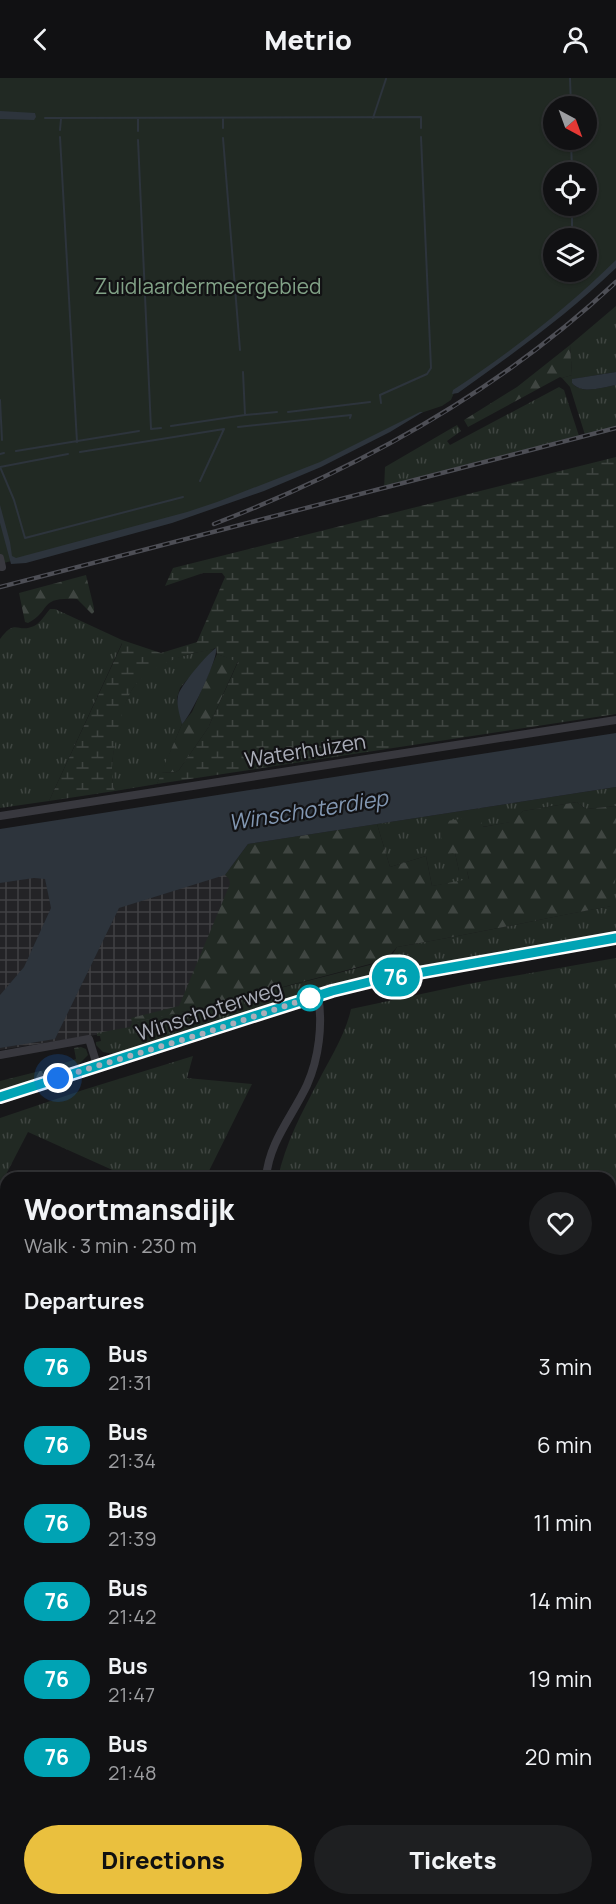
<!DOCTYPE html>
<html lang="en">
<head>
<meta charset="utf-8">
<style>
  body { margin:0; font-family:Manrope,sans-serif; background:#1e1f21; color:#f1f3f6; height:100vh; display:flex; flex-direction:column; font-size:22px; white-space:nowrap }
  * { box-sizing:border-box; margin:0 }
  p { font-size:20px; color:#9c9da0 }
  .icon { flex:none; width:33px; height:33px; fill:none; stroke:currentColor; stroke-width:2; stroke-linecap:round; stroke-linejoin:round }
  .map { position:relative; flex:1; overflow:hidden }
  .side { position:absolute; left:0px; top:1094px; width:616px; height:734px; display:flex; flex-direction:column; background:#111113; border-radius:18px 18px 0 0; box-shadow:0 2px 4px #0004,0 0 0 2px #303133 }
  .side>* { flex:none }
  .badge { padding:0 12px; border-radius:20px; font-size:21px; line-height:39px }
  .needle { width:39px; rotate:139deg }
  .fabs { position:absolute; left:543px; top:18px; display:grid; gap:12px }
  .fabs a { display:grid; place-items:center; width:54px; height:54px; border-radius:50%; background:#111113; box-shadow:0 2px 4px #0004,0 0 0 2px #303133; font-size:30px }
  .you { position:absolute; width:30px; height:30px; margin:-15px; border:4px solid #fff; border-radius:50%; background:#1a73e8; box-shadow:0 0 0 9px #1a73e833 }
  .map>.badge { position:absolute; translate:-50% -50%; box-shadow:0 0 0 3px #fff }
  h2 { padding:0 24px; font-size:22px; line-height:54px }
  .round { display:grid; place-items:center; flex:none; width:63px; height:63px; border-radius:32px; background:#1e1f21 }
  .summary { display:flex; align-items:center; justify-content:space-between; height:102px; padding:0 24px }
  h1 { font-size:28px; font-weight:800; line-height:45px }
  .action { display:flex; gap:12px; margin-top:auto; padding:12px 24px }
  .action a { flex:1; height:69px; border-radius:36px; background:#eac03e; color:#111; font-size:24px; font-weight:800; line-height:69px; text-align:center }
  .action a+a { background:#1e1f21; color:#f1f3f6 }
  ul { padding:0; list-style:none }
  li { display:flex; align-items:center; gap:18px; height:78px; padding:0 24px }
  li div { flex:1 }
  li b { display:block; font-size:22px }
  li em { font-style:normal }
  li .badge { min-width:66px; font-weight:700; text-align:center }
  header { display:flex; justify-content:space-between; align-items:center; height:78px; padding:0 24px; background:#111113; font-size:27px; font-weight:800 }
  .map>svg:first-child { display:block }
  .industrial { fill:url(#industrial-grid) }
  .grass { fill:url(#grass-tufts) }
  .forest { fill:url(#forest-firs) }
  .wetland { fill:url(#wetland-marsh) }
  .green { fill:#212923; fill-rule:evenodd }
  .water { fill:#2d343c }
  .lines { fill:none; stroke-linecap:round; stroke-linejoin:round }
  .stream { stroke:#2d343c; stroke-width:2 }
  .street { stroke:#38383e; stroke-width:8 }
  .secondary { stroke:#46474e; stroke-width:10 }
  .rail-casing { stroke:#4d4e55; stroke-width:4.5 }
  .rail { stroke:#121214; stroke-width:2; stroke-dasharray:7; stroke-linecap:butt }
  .line-casing { stroke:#fff; stroke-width:14 }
  .line { stroke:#00a3b4; stroke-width:9 }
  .walk { stroke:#aaadb8; stroke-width:6; stroke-dasharray:0 10.8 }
  .stop-dot { fill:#fff; stroke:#00a3b4; stroke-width:3 }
  .labels { text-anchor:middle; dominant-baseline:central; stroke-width:4.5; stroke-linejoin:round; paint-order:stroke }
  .park-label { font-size:21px; fill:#82a287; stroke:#121214 }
  .street-label { font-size:21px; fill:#aaadb8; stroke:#121214 }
  .water-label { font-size:22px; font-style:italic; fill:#8297b2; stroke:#121214 }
</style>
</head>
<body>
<header><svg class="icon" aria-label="back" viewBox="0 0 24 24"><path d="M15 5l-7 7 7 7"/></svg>Metrio<svg class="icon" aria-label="person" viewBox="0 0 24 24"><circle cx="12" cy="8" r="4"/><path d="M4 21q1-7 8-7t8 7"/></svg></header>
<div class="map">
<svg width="616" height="1826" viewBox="0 0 616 1826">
  <defs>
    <pattern id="industrial-grid" width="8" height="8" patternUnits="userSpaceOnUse" patternTransform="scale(1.5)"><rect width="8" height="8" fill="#232326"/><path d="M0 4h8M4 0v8" fill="none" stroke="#404043"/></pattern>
    <pattern id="grass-tufts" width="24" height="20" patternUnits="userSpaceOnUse" patternTransform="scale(1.5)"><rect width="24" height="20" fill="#212923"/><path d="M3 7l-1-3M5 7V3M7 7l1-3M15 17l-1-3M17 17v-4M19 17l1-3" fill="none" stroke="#3f4541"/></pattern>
    <pattern id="forest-firs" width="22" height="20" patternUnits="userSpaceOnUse" patternTransform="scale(1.5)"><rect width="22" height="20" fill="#212923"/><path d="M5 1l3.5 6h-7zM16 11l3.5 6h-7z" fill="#3f4541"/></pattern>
    <pattern id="wetland-marsh" width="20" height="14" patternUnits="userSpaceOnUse" patternTransform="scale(1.5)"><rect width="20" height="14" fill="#212923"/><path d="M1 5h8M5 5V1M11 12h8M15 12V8" fill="none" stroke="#3f4541"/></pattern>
  </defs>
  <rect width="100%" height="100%" fill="#171719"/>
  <!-- industrial -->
  <path class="industrial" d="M0 786 238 790 179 939 133 951 0 972Z
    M616 1214V1755L612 1770 611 1826H410L408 1821H610V1224Z"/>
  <!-- grass -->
  <path class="grass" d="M616 228V294L573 301 572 305C581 317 603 309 616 307V352L586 360 570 309 562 300 572 297 570 267Z
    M559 309 564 312 580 361 384 412 385 389 457 347 461 353 447 363 450 367Z
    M50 531H55L122 562V565L49 723 0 730V561C16 539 17 556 34 548 40 545 45 537 50 531Z
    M214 571 180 610 177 620 182 646 157 706 115 713C109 695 113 676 116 658 129 593 153 583 214 571Z
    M616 709V728L586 731 577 724 523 733 511 744 482 749 455 775 459 793H467L469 802 432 808 426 778 390 789 377 746Z
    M615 795H616V857L396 893 331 908 330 906 301 915 302 917 286 922 115 976 103 974 96 967V964L101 963 100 958H97V955L130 949 132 945 226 924 389 882 397 869C469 857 540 841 611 828Z
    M616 880V1214L611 1224 610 1141 612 1137H611L610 1100H451L405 1092 386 1095 383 1099 278 1100C285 1066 302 1034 318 1004 330 980 345 958 351 931L468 906Z
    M193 978 187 1000 252 1006 206 1099H128L28 1054 0 1108V1040L83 1012Z
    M0 1212 6 1216V1603L0 1614Z
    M6 1661V1821H408L410 1826H0V1672Z
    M616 1755V1826H611L612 1770Z"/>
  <!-- forest -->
  <path class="forest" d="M570 267 572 297 562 300 560 299 468 349 464 342 517 309Z
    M86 497 94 530V534L92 536 77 521C37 519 53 532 28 545L25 544 19 515Z
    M217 576 238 583 208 650 179 692 176 694 161 695 182 646 192 634Z
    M577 724 586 731 616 728V795L612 828C540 841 469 857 397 869L390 877 389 881 226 924 132 945 131 940 179 928 230 806 229 801 225 797 248 766 377 746 390 789 426 778 432 808 469 801 467 793H459L455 775 443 777 440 744 479 738 483 749 510 744 523 733Z
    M81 969 86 971 88 977 78 987 59 995 0 1014V1003L44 992 76 981 74 970Z"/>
  <!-- wetland -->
  <path class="wetland" d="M616 379V636L157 706 161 695 176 694 179 692 208 650 238 584 217 576 216 570C206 574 194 574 184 578 138 592 126 611 117 657 113 675 109 695 115 713L49 723 122 566V562L161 575 197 564 225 499 222 495H203L165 508 173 490Z"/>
  <!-- green -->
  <path class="green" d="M0 0H616V186L541 252 455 313 451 322 442 328 415 337 325 384 199 434 0 486ZM554 28H586V62H554ZM554 94H586V128H554ZM554 160H586V194H554Z"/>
  <!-- water -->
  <path class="water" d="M0 33 35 35 36 39 34 42 0 41Z
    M616 182V190C567 237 513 276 458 315L452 316 453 312C511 274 566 231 616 182Z
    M616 294V307C603 309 582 317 572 305V301Z
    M420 334H423L390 354 321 389 264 413 172 445 26 485 11 486 0 445V427L10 464 12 478 16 480 187 434 217 424 320 384Z
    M216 570C219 579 190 640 182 646 180 638 176 626 178 618 179 609 208 575 216 570Z
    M616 655V709L248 766 225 797 119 830 55 961 0 970V917L24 889 51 830 45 801 34 800 0 805V751Z"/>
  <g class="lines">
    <!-- stream -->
    <path class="stream" d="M570 0 571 28
      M45 40 421 39V50
      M138 40V53
      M373 40 386 1
      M223 50V40
      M60 52 61 41
      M60 59 77 364
      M223 60 240 272
      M138 62 151 351 161 350
      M571 62 572 94
      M572 128V160
      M243 294 245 337
      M0 322 2 362
      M381 325 380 317 427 296 431 290 421 59
      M288 334 370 324
      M171 348 245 337 277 334
      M238 349 351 337 350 340
      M16 373 139 353
      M80 374 224 351 200 403
      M0 376 4 375
      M68 376 0 389 14 422 25 460 183 419"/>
    <!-- street -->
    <path class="street" d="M0 480 2 489
      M0 738 616 642
      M0 977 89 961 97 987
      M266 1100C269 1064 292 1039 307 1007 319 980 323 946 318 917
      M0 1647 6 1636"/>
    <!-- secondary -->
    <path class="secondary" d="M0 1019 332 913 373 903 616 860"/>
    <!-- rail casing -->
    <g class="rail-casing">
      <path id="rail" d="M214 446C362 389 500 313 616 204
        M0 509 616 350"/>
    </g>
    <!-- rail -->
    <use href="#rail" class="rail"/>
  </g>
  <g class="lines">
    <!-- line casing -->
    <g class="line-casing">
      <path id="line" d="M0 1019 332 913 373 903 616 860"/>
    </g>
    <!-- line -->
    <use href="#line" class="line"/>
    <!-- walk -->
    <path class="walk" d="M58 1000 208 954 318 917 310 920"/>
  </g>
  <!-- markers -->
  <circle class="stop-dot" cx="310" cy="920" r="12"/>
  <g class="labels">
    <!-- park labels -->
    <g class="park-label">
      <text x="208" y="208">Zuidlaardermeergebied</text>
    </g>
    <!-- street labels -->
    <g class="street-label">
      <text transform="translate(305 672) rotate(-9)">Waterhuizen</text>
      <text transform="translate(209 932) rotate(-18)">Winschoterweg</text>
    </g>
    <!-- water labels -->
    <g class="water-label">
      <text transform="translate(308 732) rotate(-9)">Winschoterdiep</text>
    </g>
  </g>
</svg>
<div class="fabs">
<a><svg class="needle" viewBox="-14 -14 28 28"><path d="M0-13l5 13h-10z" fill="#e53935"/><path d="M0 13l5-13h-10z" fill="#9c9da0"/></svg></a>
<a><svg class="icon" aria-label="locate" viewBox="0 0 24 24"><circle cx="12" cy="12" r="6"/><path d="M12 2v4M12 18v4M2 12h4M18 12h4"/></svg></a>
<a><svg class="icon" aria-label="layers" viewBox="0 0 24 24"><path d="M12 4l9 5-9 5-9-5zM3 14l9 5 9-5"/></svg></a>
</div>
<div class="you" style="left:58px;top:1000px"></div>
<b class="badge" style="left:396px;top:899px;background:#00a3b4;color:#fff">76</b>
<section class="side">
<div class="summary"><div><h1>Woortmansdijk</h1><p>Walk · 3 min · 230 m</p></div><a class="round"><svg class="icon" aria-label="heart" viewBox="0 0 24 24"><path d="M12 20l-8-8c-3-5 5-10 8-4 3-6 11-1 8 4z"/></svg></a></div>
<h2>Departures</h2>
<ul>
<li><span class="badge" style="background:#00a3b4;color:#fff">76</span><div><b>Bus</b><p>21:31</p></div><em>3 min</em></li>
<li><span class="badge" style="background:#00a3b4;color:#fff">76</span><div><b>Bus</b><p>21:34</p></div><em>6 min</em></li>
<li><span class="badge" style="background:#00a3b4;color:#fff">76</span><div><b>Bus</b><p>21:39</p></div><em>11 min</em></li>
<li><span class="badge" style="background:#00a3b4;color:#fff">76</span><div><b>Bus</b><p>21:42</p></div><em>14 min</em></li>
<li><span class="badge" style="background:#00a3b4;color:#fff">76</span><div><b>Bus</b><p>21:47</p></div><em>19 min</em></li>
<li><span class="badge" style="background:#00a3b4;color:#fff">76</span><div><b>Bus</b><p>21:48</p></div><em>20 min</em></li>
</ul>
<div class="action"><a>Directions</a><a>Tickets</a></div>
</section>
</div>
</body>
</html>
